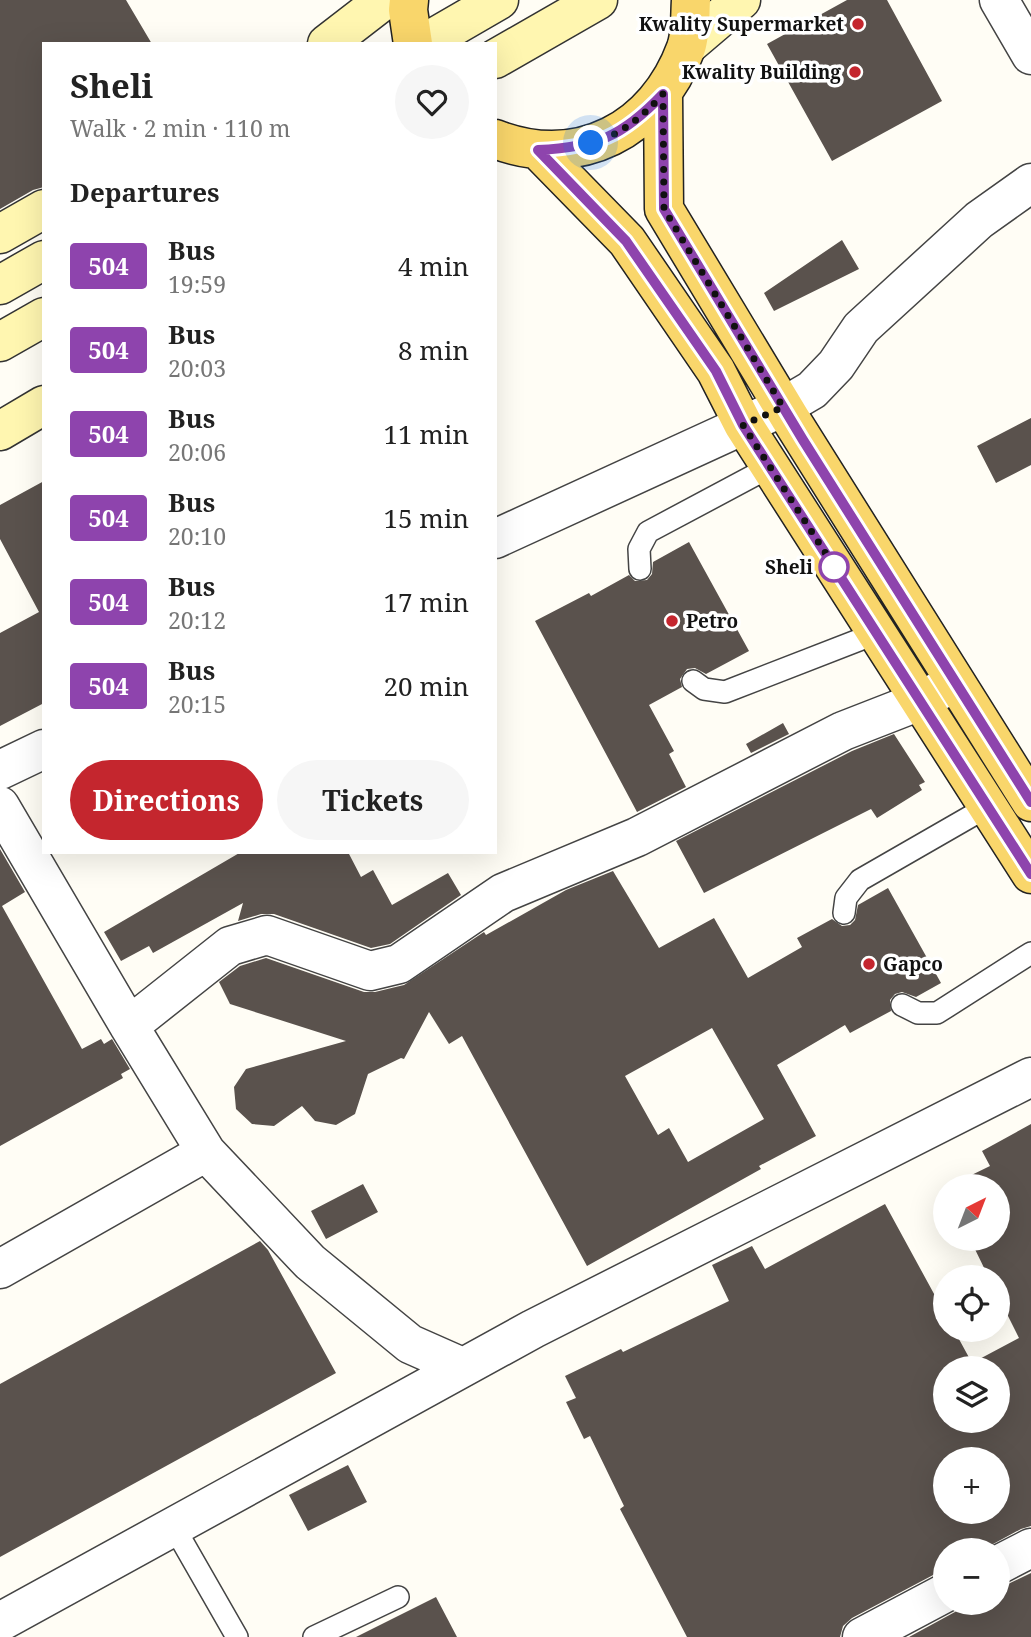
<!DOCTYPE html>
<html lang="en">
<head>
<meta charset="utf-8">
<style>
  body { margin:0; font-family:"Noto Serif",serif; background:#f6f6f6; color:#222; height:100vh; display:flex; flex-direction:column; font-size:26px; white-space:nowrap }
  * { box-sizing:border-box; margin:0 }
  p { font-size:23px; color:#767676 }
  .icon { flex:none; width:38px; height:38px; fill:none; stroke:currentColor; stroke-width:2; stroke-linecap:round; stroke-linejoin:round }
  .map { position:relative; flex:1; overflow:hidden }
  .details { position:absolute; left:42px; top:42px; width:455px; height:812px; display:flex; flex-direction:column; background:#fff; border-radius:0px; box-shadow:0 7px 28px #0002 }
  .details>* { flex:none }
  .badge { padding:0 14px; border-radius:5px; font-size:24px; line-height:46px }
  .needle { width:46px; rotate:42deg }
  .fabs { position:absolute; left:933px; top:1174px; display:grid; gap:14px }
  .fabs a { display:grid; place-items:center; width:77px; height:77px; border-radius:50%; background:#fff; box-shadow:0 7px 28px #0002; font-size:35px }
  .you { position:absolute; width:35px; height:35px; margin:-18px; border:5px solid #fff; border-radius:50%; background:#1a73e8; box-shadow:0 0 0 10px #1a73e833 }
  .map>.badge { position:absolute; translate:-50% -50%; box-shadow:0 0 0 4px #fff }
  h2 { padding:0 28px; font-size:26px; line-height:63px }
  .round { display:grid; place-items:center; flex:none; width:74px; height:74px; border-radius:37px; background:#f6f6f6 }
  .head { display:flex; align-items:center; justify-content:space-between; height:119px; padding:0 28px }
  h1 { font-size:33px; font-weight:700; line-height:52px }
  .button { display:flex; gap:14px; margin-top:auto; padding:14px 28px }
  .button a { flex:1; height:80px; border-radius:42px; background:#c4262e; color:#fff; font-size:28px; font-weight:700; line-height:80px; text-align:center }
  .button a+a { background:#f6f6f6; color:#222 }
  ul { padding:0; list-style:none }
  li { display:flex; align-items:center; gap:21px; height:84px; padding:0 28px }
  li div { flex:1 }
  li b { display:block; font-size:26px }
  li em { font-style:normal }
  li .badge { min-width:77px; font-weight:700; text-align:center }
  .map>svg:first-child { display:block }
  .building { fill:#5a524d; fill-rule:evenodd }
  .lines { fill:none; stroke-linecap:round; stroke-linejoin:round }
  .service-casing { stroke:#444; stroke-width:24 }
  .minor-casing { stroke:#444; stroke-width:41 }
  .secondary-casing { stroke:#333; stroke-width:41 }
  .primary-casing { stroke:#222; stroke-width:41 }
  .service { stroke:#fff; stroke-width:21 }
  .minor { stroke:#fff; stroke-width:38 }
  .secondary { stroke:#fff6b0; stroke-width:38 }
  .primary { stroke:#f9d66b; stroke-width:38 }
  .line-casing { stroke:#fff; stroke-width:16 }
  .line { stroke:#8e44ad; stroke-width:10 }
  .walk { stroke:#111; stroke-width:7; stroke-dasharray:0 12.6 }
  .poi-dot { fill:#c4262e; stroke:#fff; stroke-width:2.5 }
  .stop-dot { fill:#fff; stroke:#8e44ad; stroke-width:3.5 }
  .labels { text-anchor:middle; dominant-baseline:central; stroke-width:7; stroke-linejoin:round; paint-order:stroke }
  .poi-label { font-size:19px; font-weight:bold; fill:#111; stroke:#fff; text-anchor:end }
  .stop-label { font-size:19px; font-weight:bold; fill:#111; stroke:#fff; text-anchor:end }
</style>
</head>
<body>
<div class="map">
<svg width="1031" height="1637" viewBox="0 0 1031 1637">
  <rect width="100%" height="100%" fill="#fffdf5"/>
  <!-- building -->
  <path class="building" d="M0 0H126L152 44H44V187L33 190 0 209Z
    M847 0H887L942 101 832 161 767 44Z
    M842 240 859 269 774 311 764 293Z
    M1031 418V465L996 483 977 446Z
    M44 481V703L0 726V633L39 612 0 539V505Z
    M689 542 749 651 706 674 695 668 687 669 680 679 682 687 649 705 674 751 669 754 686 787 637 812 535 621 589 593 591 596 629 575 635 581 647 580 652 574 653 562Z
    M783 723 789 734 751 753 746 744Z
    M894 734 925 782 919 785 922 790 877 818 871 809 704 893 676 841 852 751Z
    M0 849 25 892 2 906 82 1049 101 1039 104 1044 112 1039 130 1069 121 1074 123 1078 0 1146Z
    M241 852H348L361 877 373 870 392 905 448 873 461 895 390 944 371 948 274 914H261L238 921 243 903 153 953 149 946 121 961 104 932Z
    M613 871 659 948 714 918 748 978 802 947 797 938 832 919 842 926 850 925 855 920 858 905 888 888 941 983 916 997 902 992 895 994 890 1000 891 1011 850 1033 845 1025 777 1065 816 1136 759 1166 761 1169 587 1266 462 1036 449 1044 429 1012 404 1059 401 1058 368 1074 355 1114 336 1125 315 1121 302 1106 274 1126 252 1124 236 1109 234 1087 246 1069 346 1041 230 1004 219 982 240 966 266 958 364 992H375L404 985 484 932 486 935 566 890ZM712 1028 764 1119 688 1162 669 1128 658 1135 625 1076Z
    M1031 1124V1526L1021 1529 982 1550H945V1571L935 1574 852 1618 843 1626 840 1637H687L620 1509 624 1506 590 1436 584 1439 566 1402 576 1398 565 1376 621 1349 623 1352 729 1301 712 1265 752 1246 765 1269 885 1204 945 1314V1330H954L972 1363 1019 1338 998 1296V1278H989L970 1239H998V1186H949L990 1166 982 1151ZM945 1368H998V1421H945ZM945 1460H998V1512H945Z
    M363 1184 378 1212 326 1239 311 1211Z
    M260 1241 268 1250 336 1373 0 1557V1384Z
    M348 1465 367 1502 308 1531 289 1495Z
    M1031 1573V1637H909L955 1612 964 1603H998V1587L1008 1584Z
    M436 1597 457 1637H356Z"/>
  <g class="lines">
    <!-- service casing -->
    <g class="service-casing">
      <path id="service" d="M640 569 639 549 648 532 770 467
        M693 681 704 689 725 692 877 633
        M844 913 846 898 860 880 987 807
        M902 1005 918 1013H937L1031 953
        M174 1527 237 1637
        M314 1637 398 1597"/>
    </g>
    <!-- minor casing -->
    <g class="minor-casing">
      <path id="minor" d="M999 0 1031 55
        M495 539 783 407 812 390 836 365 861 328 979 220 1031 183
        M0 770 44 749
        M0 806 129 1026 206 1152 0 1269
        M129 1026 230 946 267 935 370 971 399 964 503 893 637 837 843 731 920 701 950 685
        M206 1152 310 1262 410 1344 462 1367
        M998 1565 1031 1548
        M0 1622 533 1329 1031 1077
        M862 1637 945 1593"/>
    </g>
    <!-- secondary casing -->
    <g class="secondary-casing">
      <path id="secondary" d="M327 44 384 0
        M423 44 499 0
        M687 46 741 0
        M495 59 598 0
        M0 234 44 209
        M0 285 44 260
        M0 342 44 317
        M0 431 44 405"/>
    </g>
    <!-- primary casing -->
    <g class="primary-casing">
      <path id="primary" d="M409 0 408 10 413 44
        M663 94 664 209 790 418 1031 802
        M495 139C579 171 656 130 686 48 691 34 690 15 691 0
        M538 150 627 241 716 371 743 424 1031 874"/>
    </g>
    <!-- service -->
    <use href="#service" class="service"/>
    <!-- minor -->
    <use href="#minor" class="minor"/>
    <!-- secondary -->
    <use href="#secondary" class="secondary"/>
    <!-- primary -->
    <use href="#primary" class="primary"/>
  </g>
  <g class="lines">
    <!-- line casing -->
    <g class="line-casing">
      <path id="line" d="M1031 802 803 440 664 209 663 94C622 137 597 147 538 150L626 241 716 371 743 425 1031 874"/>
    </g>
    <!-- line -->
    <use href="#line" class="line"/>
    <!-- walk -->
    <path class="walk" d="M591 143C621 135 642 117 663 94L664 209 783 407 743 425 837 571 834 567"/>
  </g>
  <!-- markers -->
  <g class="poi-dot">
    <circle cx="858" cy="24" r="7"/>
    <circle cx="855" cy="72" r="7"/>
    <circle cx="672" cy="621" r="7"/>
    <circle cx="869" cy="964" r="7"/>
  </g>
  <circle class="stop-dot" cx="834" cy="567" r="14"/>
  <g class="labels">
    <!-- poi labels -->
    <g class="poi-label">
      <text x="844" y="24">Kwality Supermarket</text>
      <text x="841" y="72">Kwality Building</text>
      <text x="686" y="621" text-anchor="start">Petro</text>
      <text x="883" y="964" text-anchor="start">Gapco</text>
    </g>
    <!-- stop labels -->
    <g class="stop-label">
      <text x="813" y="567">Sheli</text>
    </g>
  </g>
</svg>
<div class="fabs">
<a><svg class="needle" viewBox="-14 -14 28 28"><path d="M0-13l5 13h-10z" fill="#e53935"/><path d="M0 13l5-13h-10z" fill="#767676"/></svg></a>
<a><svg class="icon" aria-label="locate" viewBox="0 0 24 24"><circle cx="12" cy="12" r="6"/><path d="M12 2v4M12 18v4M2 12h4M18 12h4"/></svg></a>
<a><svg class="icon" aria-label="layers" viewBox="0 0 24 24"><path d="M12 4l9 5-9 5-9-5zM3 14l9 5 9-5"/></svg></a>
<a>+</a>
<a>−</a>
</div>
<div class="you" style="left:591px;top:143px"></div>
<section class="details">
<div class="head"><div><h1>Sheli</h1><p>Walk · 2 min · 110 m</p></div><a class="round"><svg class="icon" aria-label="heart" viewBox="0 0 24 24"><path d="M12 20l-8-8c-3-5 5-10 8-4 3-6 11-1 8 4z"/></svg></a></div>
<h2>Departures</h2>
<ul>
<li><span class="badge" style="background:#8e44ad;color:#fff">504</span><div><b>Bus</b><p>19:59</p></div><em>4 min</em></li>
<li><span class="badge" style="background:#8e44ad;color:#fff">504</span><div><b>Bus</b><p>20:03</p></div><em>8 min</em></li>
<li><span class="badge" style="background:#8e44ad;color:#fff">504</span><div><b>Bus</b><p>20:06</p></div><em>11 min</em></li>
<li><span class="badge" style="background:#8e44ad;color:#fff">504</span><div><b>Bus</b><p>20:10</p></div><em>15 min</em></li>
<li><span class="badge" style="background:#8e44ad;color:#fff">504</span><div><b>Bus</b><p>20:12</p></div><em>17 min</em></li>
<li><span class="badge" style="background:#8e44ad;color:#fff">504</span><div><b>Bus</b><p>20:15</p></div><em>20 min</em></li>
</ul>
<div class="button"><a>Directions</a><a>Tickets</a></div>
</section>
</div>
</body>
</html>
